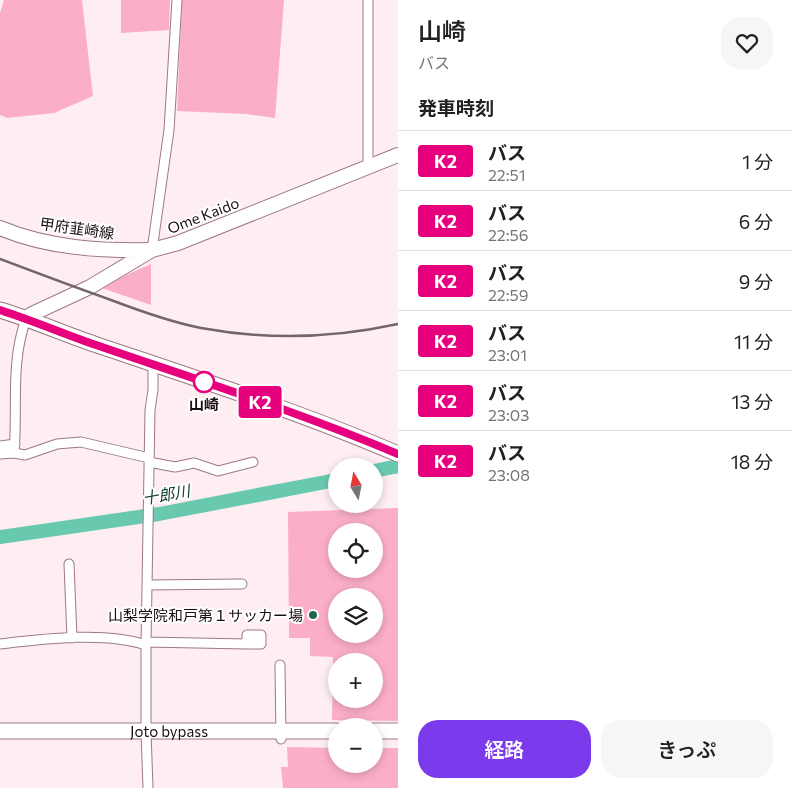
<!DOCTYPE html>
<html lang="ja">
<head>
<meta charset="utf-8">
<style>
  body { margin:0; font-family:Commissioner,"Noto Sans JP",sans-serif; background:#f6f6f6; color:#202124; height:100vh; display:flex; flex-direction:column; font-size:19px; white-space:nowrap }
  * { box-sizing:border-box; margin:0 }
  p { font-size:16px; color:#757577 }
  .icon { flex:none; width:28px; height:28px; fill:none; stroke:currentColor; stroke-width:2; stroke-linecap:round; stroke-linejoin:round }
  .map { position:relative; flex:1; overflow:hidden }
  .details { display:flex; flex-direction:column; background:#fff; width:395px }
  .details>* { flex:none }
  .badge { padding:0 10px; border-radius:4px; font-size:18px; line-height:32px }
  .needle { width:32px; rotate:350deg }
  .tools { position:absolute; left:328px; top:458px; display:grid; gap:10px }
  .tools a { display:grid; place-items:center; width:55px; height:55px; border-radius:50%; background:#fff; box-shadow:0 2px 8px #0003; font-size:25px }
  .map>.badge { position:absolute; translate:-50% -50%; box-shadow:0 0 0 2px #fff }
  h2 { padding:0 20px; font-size:19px; line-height:45px }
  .round { display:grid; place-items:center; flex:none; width:52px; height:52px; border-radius:20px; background:#f6f6f6 }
  .head { display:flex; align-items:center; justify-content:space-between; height:85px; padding:0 20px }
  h1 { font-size:24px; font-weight:600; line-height:38px }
  .cta { display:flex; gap:10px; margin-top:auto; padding:10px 20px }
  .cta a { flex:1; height:58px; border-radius:20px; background:#7c3aed; color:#fff; font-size:20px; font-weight:600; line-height:58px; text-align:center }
  .cta a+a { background:#f6f6f6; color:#202124 }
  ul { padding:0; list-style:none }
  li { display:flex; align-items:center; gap:15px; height:60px; padding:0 20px; border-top:1px solid #e0e0e0 }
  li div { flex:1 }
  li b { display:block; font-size:19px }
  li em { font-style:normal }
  li .badge { min-width:55px; font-weight:700; text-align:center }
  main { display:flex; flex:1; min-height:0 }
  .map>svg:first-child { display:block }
  .green { fill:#fbaec7; fill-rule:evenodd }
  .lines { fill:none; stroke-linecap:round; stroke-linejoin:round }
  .river { stroke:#69c9af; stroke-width:14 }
  .minor-casing { stroke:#9c7883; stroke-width:11 }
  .primary-casing { stroke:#9c7883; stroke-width:16 }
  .trunk-casing { stroke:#9c7883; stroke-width:17 }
  .minor { stroke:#fff; stroke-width:9 }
  .primary { stroke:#fff; stroke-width:14 }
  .trunk { stroke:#fff; stroke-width:15 }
  .rail { stroke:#746569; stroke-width:2.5 }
  .line-casing { stroke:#fff; stroke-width:11 }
  .line { stroke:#e6007e; stroke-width:8 }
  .stop-dot { fill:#fff; stroke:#e6007e; stroke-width:2.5 }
  .poi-dot { fill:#206353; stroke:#fff; stroke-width:2 }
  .labels { text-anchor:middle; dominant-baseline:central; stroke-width:4; stroke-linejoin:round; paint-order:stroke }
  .street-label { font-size:15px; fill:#1b0e12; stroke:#fff }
  .stop-label { font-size:15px; font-weight:bold; fill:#1b0e12; stroke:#fff }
  .poi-label { font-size:15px; fill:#1b0e12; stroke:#fff; text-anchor:end }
  .water-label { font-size:16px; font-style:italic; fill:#154136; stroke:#fff }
</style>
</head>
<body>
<main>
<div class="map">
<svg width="398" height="788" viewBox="0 0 398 788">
  <rect width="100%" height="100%" fill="#feeef2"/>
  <!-- green -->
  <path class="green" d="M4 0H82L93 96 54 113 7 118 0 115V13Z
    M121 0H170L169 30 121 33Z
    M182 0H284L275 118 246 114 177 111Z
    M151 264V305L99 287Z
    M398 508V721L332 720 333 657 310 656V638H289L288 512ZM374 531V569H336V531ZM336 596H374V634H336ZM374 661V699H336V661Z
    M287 747 336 748V764H374V748H398V788H283L281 767H288Z"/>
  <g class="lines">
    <!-- river -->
    <path class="river" d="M374 471 398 466
      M0 537 159 514 336 480"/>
    <!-- minor casing -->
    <g class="minor-casing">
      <path id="minor" d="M368 0V166
        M152 250 169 130 177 0
        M0 446 15 444
        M14 453C18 408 10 363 26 319
        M0 454 14 453 25 455 57 444 81 442 149 458
        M149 462 175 467 194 463 218 471 253 462
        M69 564 72 638
        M147 585 242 584
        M146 642 247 644H261V635H247V644
        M0 644C43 639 105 631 146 645
        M280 665 281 739
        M148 788 146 731V645L150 410 153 390V364"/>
    </g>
    <!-- primary casing -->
    <g class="primary-casing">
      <path id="primary" d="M0 228C48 248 100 251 151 250
        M26 319 32 314 90 287 152 250 178 243 398 155"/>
    </g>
    <!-- trunk casing -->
    <g class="trunk-casing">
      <g id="trunk">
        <path d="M0 310C33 320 64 334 97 345 198 379 300 412 398 454"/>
        <path id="s1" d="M0 731H336"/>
        <path d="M374 731H398"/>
      </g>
    </g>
    <!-- minor -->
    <use href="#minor" class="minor"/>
    <!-- primary -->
    <use href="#primary" class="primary"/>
    <!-- trunk -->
    <use href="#trunk" class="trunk"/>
    <!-- rail -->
    <path class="rail" d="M0 259C37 273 74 287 111 300 140 311 170 322 201 328 266 340 334 338 398 324"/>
  </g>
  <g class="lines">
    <!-- line casing -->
    <g class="line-casing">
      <path id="line" d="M0 310C31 320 62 333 93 344 195 379 299 412 398 454"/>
    </g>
    <!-- line -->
    <use href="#line" class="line"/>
  </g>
  <!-- markers -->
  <circle class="stop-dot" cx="204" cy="382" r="10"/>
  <circle class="poi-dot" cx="313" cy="615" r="5"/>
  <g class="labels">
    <!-- street labels -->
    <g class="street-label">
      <text transform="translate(203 215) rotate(-21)">Ome Kaido</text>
      <text transform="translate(77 228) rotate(8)">甲府韮崎線</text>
      <text stroke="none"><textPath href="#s1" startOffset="169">Joto bypass</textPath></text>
    </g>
    <!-- stop labels -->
    <g class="stop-label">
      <text x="204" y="404">山崎</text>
    </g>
    <!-- poi labels -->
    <g class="poi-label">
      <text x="303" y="615">山梨学院和戸第１サッカー場</text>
    </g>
    <!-- water labels -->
    <g class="water-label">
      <text transform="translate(166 494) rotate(-10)">十郎川</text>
    </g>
  </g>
</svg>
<div class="tools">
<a><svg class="needle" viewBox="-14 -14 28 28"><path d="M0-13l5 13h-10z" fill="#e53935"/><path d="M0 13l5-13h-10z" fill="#757577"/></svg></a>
<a><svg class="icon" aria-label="locate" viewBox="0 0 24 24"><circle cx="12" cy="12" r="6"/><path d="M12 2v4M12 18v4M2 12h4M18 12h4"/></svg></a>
<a><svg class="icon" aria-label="layers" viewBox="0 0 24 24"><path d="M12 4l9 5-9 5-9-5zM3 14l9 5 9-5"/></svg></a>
<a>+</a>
<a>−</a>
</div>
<b class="badge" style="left:260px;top:402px;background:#e6007e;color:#fff">K2</b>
</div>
<section class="details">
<div class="head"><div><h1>山崎</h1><p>バス</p></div><a class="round"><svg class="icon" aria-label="heart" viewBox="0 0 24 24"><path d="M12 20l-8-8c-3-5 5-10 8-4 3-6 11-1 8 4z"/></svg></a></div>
<h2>発車時刻</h2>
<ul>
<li><span class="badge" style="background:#e6007e;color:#fff">K2</span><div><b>バス</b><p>22:51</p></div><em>1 分</em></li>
<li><span class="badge" style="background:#e6007e;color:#fff">K2</span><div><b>バス</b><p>22:56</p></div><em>6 分</em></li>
<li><span class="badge" style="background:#e6007e;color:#fff">K2</span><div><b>バス</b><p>22:59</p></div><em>9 分</em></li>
<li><span class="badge" style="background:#e6007e;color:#fff">K2</span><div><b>バス</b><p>23:01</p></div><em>11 分</em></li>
<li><span class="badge" style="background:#e6007e;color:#fff">K2</span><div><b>バス</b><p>23:03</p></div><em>13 分</em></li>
<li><span class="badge" style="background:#e6007e;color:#fff">K2</span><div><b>バス</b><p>23:08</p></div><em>18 分</em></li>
</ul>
<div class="cta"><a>経路</a><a>きっぷ</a></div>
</section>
</main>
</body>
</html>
